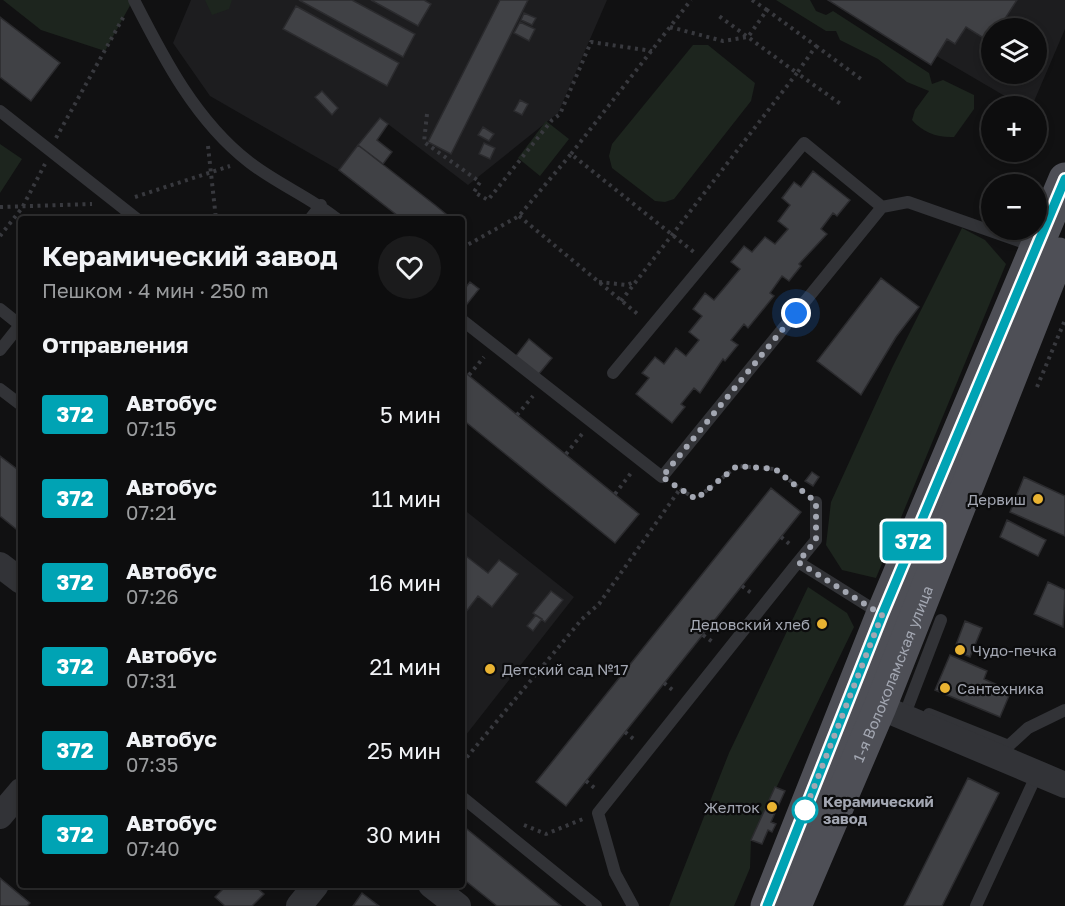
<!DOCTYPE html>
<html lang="ru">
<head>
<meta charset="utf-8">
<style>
  body { margin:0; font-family:"Golos Text",sans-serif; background:#1b1b1c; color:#f1f3f6; height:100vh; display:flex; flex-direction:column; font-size:22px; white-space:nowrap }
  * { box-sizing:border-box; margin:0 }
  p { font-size:20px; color:#9a9c9e }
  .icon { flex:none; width:33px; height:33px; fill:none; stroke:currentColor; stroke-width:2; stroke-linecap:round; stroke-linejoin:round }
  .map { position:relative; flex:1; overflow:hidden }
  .sheet { position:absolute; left:18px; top:216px; width:447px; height:672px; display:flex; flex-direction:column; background:#0d0d0e; border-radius:6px; box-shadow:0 3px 9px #0003,0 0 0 2px #2d2d2e }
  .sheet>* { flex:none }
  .badge { padding:0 12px; border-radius:4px; font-size:21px; line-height:39px }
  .buttons { position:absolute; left:981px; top:18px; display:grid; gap:12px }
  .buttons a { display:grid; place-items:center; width:66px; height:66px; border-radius:50%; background:#0d0d0e; box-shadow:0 3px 9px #0003,0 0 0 2px #2d2d2e; font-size:30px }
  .you { position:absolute; width:30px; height:30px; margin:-15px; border:4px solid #fff; border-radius:50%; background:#1a73e8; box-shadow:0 0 0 9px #1a73e833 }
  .map>.badge { position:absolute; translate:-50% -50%; box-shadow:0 0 0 3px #fff }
  h2 { padding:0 24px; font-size:22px; line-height:54px }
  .round { display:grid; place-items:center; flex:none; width:63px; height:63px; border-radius:32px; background:#1b1b1c }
  .head { display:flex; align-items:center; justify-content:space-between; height:102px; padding:0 24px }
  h1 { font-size:28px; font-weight:700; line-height:45px }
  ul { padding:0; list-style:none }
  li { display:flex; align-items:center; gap:18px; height:84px; padding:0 24px }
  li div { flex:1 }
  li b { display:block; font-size:22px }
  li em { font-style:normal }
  li .badge { min-width:66px; font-weight:700; text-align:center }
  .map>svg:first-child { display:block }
  .built { fill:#1d1d1f; fill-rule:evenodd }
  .green { fill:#1d251e }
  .building { fill:#404145; stroke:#2b2b2e; stroke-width:1.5 }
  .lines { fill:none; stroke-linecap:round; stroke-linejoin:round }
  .path { stroke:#38393e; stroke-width:4; stroke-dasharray:3 4.5; stroke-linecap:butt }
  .service { stroke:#323337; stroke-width:12 }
  .minor { stroke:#323337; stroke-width:26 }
  .primary { stroke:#4e4f56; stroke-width:33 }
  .line-casing { stroke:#fff; stroke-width:14 }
  .line { stroke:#00a3b4; stroke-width:9 }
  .walk { stroke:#a3a7b2; stroke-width:6; stroke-dasharray:0 10.8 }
  .poi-dot { fill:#e9b332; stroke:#0c0c0d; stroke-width:2 }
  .stop-dot { fill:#fff; stroke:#00a3b4; stroke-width:3 }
  .labels { text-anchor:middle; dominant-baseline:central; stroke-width:4.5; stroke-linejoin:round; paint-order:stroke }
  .poi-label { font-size:15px; fill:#a3a7b2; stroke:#0c0c0d; text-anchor:end }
  .street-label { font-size:15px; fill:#a3a7b2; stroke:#0c0c0d }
  .stop-label { font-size:15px; font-weight:bold; fill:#a3a7b2; stroke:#0c0c0d; text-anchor:start }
</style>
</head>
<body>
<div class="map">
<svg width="1065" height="906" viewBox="0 0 1065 906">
  <rect width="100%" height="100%" fill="#111112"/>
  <!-- built -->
  <path class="built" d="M191 0H607L558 113 468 185 380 118 339 170 210 96 173 43Z
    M841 0H1065V29L1032 106H1022ZM992 28H1036V74H992Z
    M462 508 574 597 462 740Z"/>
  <!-- green -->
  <path class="green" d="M3 0H133L105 51 41 30Z
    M205 0H232L229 9 212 15Z
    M776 0H810L816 11 826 15 833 11 929 73 932 84 943 80 974 95V109L954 137C938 138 922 132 912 120L915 110 929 91 907 82 878 59 840 40 836 31H826Z
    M693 45H708L755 83 751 101 674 199 665 202 655 201 612 168 609 156 612 144Z
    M546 121 569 139 540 176 518 158Z
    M0 144 22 159 0 193Z
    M962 228 985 240 1006 264 876 578 842 570 826 545 831 502 892 368Z
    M808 587 847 613 854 627 751 840 750 868 734 906H669L729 753Z"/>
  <!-- building -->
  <path class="building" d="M299 0H352L415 34 403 57Z
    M371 0H424L431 4 418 26Z
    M500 0H528L451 154 428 142Z
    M828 0H1017L999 28H992L990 42 966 27 955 44 947 39 931 65Z
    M296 6 399 63 387 86 283 29Z
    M524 13 536 18 532 25 521 20Z
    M0 17 60 63 31 101 0 77Z
    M520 22 535 29 529 41 514 33Z
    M322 91 338 108 332 115 315 97Z
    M520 100 528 104 522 115 514 111Z
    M380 118 388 124 377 140 392 152 383 164 358 145Z
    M483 127 494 134 489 141 478 135Z
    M484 143 495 148 490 159 479 154Z
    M358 145 435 205 452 219H402L339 170Z
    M813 171 850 200 837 216 833 213 821 229 827 234 799 264 801 266 789 281 782 276 770 293 774 296 748 328 744 324 731 340 738 345 725 361 723 359 700 393 694 388 681 404 685 407 672 423 636 394 649 378 642 373 655 357 664 364 676 348 686 356 699 340 689 332 702 316 693 309 705 293 714 300 740 269 731 262 744 246 752 252 765 237 775 244 788 229 778 221 790 205 782 198 794 182 801 187Z
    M881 278 919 307 896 337 861 395 817 361Z
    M470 282 479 289 467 304 462 300V292Z
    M529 339 552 358 538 375 515 357Z
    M462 370 639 514 615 543 462 419Z
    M0 456 21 472V533L0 516Z
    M812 472 819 477 813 486 805 481Z
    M1024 477 1065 496V536L1010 512Z
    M771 488 801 512 566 806 536 782Z
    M1007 520 1046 540 1038 556 1000 537Z
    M462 553 488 573 499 560 518 574 492 607 478 596 462 617Z
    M1048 582 1065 590 1063 627 1034 614Z
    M551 591 563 600 545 622 533 613Z
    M536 615 542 619 533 631 527 626Z
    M965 621 982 628 970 657 954 650Z
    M950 655 987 671 984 679 1011 691 1000 717 935 690Z
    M968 778 999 793 942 906H904Z
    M775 787 785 791 771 822 776 824 772 832 768 830 762 844 751 840Z
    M462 825 561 906H497L462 878Z
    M0 878 30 903 27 906H0Z
    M227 885H254L264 894 252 906H225L215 897Z
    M362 893 379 906H353Z"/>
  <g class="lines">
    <!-- path -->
    <path class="path" d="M752 0 767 10
      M670 27 723 41 748 37 767 10 816 46 797 73C771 54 745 35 719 16
      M816 46 861 79
      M427 114 424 142 480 182 474 192 488 200 552 120 560 114 591 42 652 51
      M56 138 124 16
      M208 146 216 219
      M571 154 691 0
      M135 197 230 166
      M0 207 92 204
      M519 216 640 316
      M0 236 22 208 45 164
      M462 248 519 216 571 154 695 253
      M599 282 627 285 636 281
      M621 301 797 73 842 105
      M469 375 484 357
      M1037 387 1065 320
      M517 415 533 396
      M566 454 582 434
      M680 489 696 499 737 466 775 469 806 493
      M615 494 631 473
      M781 537 792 546
      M742 586 754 595
      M703 635 714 643
      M664 683 675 692
      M625 732 636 741
      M462 763 582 619 599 604 680 489
      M586 781 597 790
      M524 825 546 834 583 819"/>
    <!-- service -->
    <path class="service" d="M134 0C164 59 196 121 249 162 277 184 310 197 337 219
      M0 111 137 219
      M310 219 321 205
      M0 309 20 325 0 350
      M462 320 662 477 882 207
      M613 373 804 143 882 207 908 202 1036 247
      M0 389 21 405
      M798 562 816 540V502
      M908 706 941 620
      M929 714 1009 746
      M1004 750 1028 728 1065 710
      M462 797 596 906
      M633 906 615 873 598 813 798 562 881 614
      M976 906 1037 774"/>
    <!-- minor -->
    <path class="minor" d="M0 565 21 581
      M880 707 1065 785
      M0 816 21 791
      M431 885 458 906
      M299 906 316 885"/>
    <!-- primary -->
    <g class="primary">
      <path d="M767 906 882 615 1065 179"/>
      <path id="s1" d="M795 906 880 707 1059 254"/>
    </g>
  </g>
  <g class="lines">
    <!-- line casing -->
    <g class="line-casing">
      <path id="line" d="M767 906 882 615 1065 179"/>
    </g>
    <!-- line -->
    <use href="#line" class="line"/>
    <!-- walk -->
    <path class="walk" d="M796 313 662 477 696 499 737 466 775 469 816 502V540L798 562 882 615 805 810"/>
  </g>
  <!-- markers -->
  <g class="poi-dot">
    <circle cx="1038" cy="499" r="6"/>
    <circle cx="822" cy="624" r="6"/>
    <circle cx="960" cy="650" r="6"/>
    <circle cx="490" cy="669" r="6"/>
    <circle cx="945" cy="688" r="6"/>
    <circle cx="772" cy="807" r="6"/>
  </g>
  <circle class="stop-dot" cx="805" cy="810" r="12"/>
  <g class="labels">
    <!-- poi labels -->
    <g class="poi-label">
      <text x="1026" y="499">Дервиш</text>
      <text x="810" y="624">Дедовский хлеб</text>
      <text x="972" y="650" text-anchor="start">Чудо-печка</text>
      <text x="502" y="669" text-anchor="start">Детский сад №17</text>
      <text x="957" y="688" text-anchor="start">Сантехника</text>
      <text x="760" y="807">Желток</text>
    </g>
    <!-- street labels -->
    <g class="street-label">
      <text stroke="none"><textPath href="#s1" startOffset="252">1-я Волоколамская улица</textPath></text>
    </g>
    <!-- stop labels -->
    <g class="stop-label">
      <text x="823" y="801">Керамический<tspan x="823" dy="17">завод</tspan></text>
    </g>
  </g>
</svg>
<div class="buttons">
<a><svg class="icon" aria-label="layers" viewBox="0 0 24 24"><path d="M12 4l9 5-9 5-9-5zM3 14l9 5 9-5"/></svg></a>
<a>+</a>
<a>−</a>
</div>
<div class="you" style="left:796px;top:313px"></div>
<b class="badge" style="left:913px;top:541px;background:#00a3b4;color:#fff">372</b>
<section class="sheet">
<div class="head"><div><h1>Керамический завод</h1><p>Пешком · 4 мин · 250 m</p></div><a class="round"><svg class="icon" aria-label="heart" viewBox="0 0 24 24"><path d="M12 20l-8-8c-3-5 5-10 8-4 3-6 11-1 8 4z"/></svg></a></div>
<h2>Отправления</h2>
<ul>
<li><span class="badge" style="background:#00a3b4;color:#fff">372</span><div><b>Автобус</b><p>07:15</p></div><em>5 мин</em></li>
<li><span class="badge" style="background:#00a3b4;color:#fff">372</span><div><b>Автобус</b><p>07:21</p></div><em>11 мин</em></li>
<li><span class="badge" style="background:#00a3b4;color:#fff">372</span><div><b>Автобус</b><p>07:26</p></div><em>16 мин</em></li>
<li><span class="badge" style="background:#00a3b4;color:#fff">372</span><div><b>Автобус</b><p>07:31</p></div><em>21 мин</em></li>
<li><span class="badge" style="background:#00a3b4;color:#fff">372</span><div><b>Автобус</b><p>07:35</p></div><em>25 мин</em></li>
<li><span class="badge" style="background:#00a3b4;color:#fff">372</span><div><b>Автобус</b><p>07:40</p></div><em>30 мин</em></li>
</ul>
</section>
</div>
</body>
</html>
